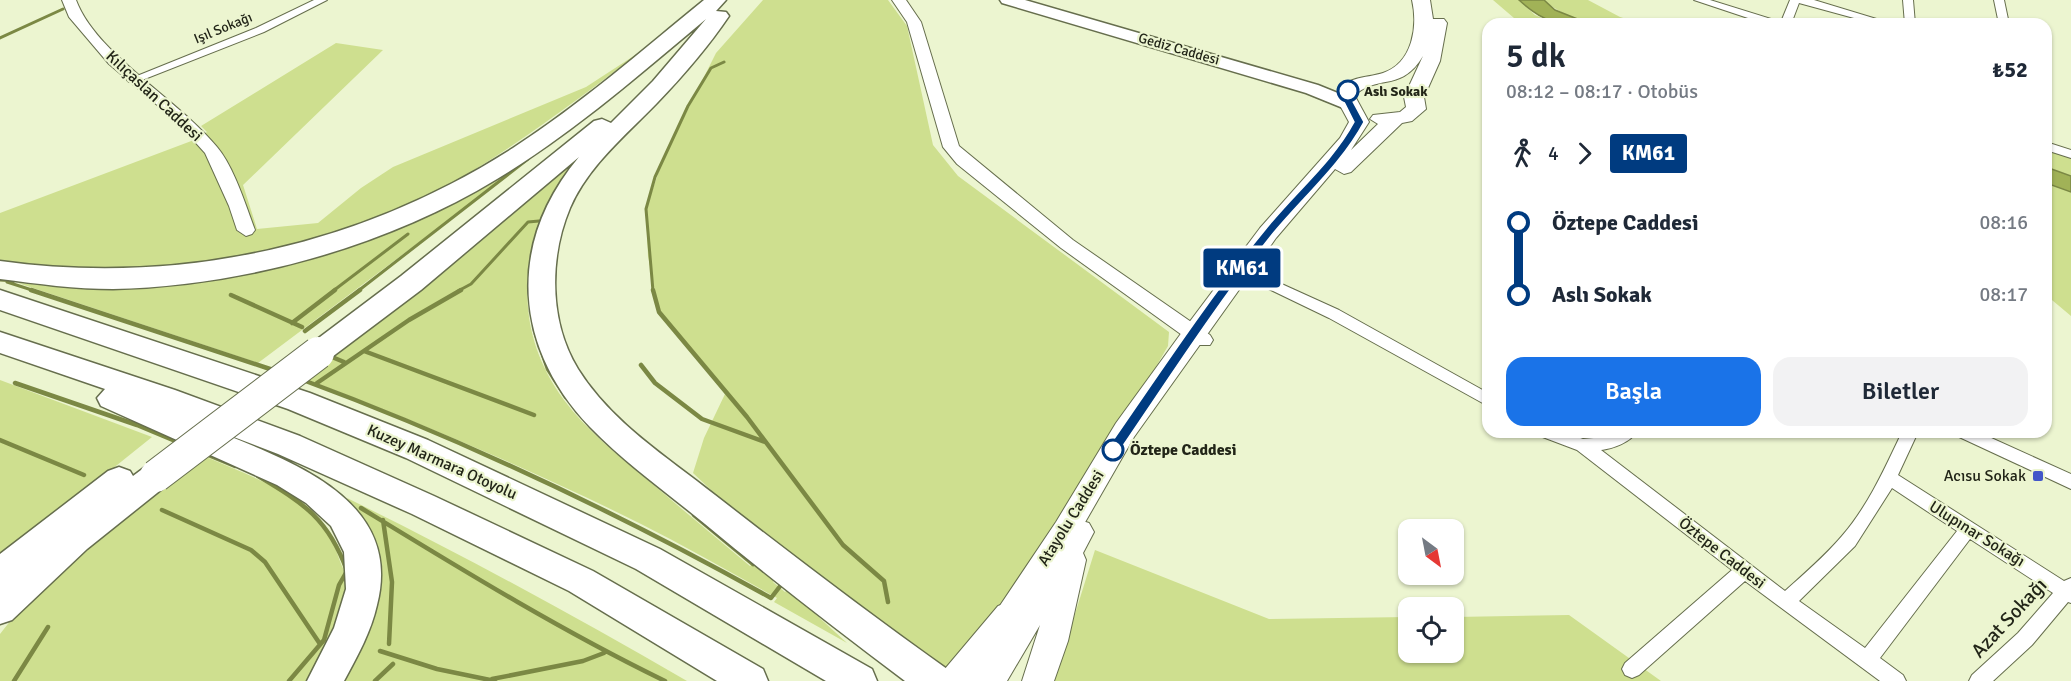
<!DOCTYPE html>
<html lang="tr">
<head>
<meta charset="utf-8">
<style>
  body { margin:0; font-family:Signika,sans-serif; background:#f2f2f3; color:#1f2937; height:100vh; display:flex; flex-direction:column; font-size:22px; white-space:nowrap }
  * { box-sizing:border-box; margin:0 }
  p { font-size:20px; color:#747a83 }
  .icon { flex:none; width:33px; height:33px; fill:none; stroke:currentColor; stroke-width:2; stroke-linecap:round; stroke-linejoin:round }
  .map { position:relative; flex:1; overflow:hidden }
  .details { position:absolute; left:1482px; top:18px; width:570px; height:420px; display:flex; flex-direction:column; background:#fff; border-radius:18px; box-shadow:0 2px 4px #0004 }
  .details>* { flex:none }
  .badge { padding:0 12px; border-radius:4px; font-size:21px; line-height:39px }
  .needle { width:39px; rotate:148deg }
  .controls { position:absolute; left:1398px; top:519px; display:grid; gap:12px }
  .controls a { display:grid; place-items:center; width:66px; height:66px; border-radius:12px; background:#fff; box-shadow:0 2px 4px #0004; font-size:30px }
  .map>.badge { position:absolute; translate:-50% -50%; box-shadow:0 0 0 3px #fff }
  .legs { display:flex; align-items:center; gap:9px; height:66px; padding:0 24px; font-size:20px }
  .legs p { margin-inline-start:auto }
  .summary { display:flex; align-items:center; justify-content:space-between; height:102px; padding:0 24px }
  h1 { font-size:33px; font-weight:600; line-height:45px }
  .button { display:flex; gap:12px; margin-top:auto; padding:12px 24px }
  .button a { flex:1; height:69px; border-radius:18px; background:#1a73e8; color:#fff; font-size:24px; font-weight:600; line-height:69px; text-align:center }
  .button a+a { background:#f2f2f3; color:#1f2937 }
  ul { padding:0 24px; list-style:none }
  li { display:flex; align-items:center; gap:21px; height:72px; font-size:22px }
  li i { display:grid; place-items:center; width:9px; height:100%; margin:0 8px; background:currentColor }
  li i::after { content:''; width:15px; height:15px; margin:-8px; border:4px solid; border-radius:50%; background:#fff }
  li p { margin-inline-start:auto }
  li:first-child i { background:linear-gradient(#0000 50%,currentColor 0) }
  li:last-child i { background:linear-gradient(currentColor 50%,#0000 0) }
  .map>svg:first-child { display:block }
  .green { fill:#cedf8f }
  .water { fill:#a1b257; stroke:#7b8844; stroke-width:1.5 }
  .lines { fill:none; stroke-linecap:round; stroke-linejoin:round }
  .stream-far1 { stroke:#7b8844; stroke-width:3 }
  .stream { stroke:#7b8844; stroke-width:4.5 }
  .minor-casing { stroke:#666e4d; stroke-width:2 }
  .tertiary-casing { stroke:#666e4d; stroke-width:2 }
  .secondary-casing { stroke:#666e4d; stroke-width:3 }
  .primary-casing { stroke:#666e4d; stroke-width:2 }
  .trunk-casing { stroke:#666e4d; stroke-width:2 }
  .motorway-casing { stroke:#666e4d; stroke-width:3 }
  .minor { fill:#fff; fill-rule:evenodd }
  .tertiary { fill:#fff; fill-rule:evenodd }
  .secondary { fill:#fff; fill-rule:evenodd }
  .primary { fill:#fff; fill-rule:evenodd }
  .trunk { fill:#fff; fill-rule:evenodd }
  .motorway { fill:#fff; fill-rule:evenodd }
  .motorway-bridge-casing { stroke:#666e4d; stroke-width:34; stroke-linecap:butt }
  .motorway-bridge { stroke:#fff; stroke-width:32 }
  .line-1 { fill:#003b80; stroke:#fff; stroke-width:1.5 }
  .stop-1-dot { fill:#fff; stroke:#003b80; stroke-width:3 }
  .poi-dot { fill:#4256c9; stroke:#ecf5d0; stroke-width:2 }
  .labels { text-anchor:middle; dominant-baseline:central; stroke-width:4.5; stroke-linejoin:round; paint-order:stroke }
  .far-street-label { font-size:14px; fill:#222518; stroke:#ecf5d0 }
  .far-stop-label { font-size:14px; font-weight:bold; fill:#222518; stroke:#ecf5d0; text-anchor:start }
  .street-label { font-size:16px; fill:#222518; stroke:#ecf5d0 }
  .stop-label { font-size:16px; font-weight:bold; fill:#222518; stroke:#ecf5d0; text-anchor:start }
  .poi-label { font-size:16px; fill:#222518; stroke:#ecf5d0; text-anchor:end }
  .near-street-label { font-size:20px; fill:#222518; stroke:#ecf5d0 }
</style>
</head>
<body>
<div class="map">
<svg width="2071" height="681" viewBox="0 0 2071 681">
  <rect width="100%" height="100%" fill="#ecf5d0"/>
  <!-- green -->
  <path class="green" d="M763 0H888L907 26 933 145 958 176 1169 332 1168 346 1131 410 1034 561 950 671 883 631 730 508 693 473 704 438 725 394 659 312 648 256 646 209 663 159 716 53Z
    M1493 0H1519L1535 15 1556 24H1521Z
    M1544 0H1588L1620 17 1642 24C1603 24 1576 27 1544 0Z
    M336 43 383 50 243 185 257 229 318 223 361 188 393 167 586 87 649 46C573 102 497 163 412 204 318 249 185 273 81 271 54 270 27 265 0 261V213L194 140 207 132 201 126Z
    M548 141 454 216 258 363 18 283 59 286 314 253Z
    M2046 148 2071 156V176L2046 167Z
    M584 154C523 228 504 318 564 400 588 432 619 456 649 481 683 510 716 538 750 566L755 563 775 579 773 582 785 592 788 589 847 643 774 602 777 598C732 573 687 547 641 524 531 469 418 422 303 378L462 257Z
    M2046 183 2071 192V316L2046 295Z
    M0 380 152 437 0 559Z
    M204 456C245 474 300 492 327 530 336 542 339 568 349 576L345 605 313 673 307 681H0V634L22 606 50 578Z
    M347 498C463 555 575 616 687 681H341L372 539Z
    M1095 550 1269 619 1408 617V652H1454V617L1569 615 1661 681H1054Z"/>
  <!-- water -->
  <path class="water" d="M1519 0H1544L1555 10 1590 24C1556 24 1544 23 1519 0Z
    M2046 167 2071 176V192L2046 183Z"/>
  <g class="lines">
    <!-- stream-far1 -->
    <path class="stream-far1" d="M0 38 63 9
      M562 171 581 155
      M0 280 14 281
      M7 282 35 291
      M333 291 408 234
      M358 291 528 159
      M458 291 471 284 528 222 539 221
      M653 291 646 209 655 177 688 106 711 68 724 62"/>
    <!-- stream -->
    <path class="stream" d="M31 290 273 370
      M653 290 659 312 747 417 843 545 884 581 888 602
      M231 295 302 327
      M292 323 335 290
      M305 331 360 290
      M536 334 548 369 566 397
      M364 351 534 415
      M332 357 344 362
      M641 365 655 383 702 419 765 442
      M303 380C465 440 620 514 771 598L781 585
      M15 383 137 425 180 443
      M317 383 409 320 461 290
      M0 440 84 475
      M206 454 235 466
      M258 476C304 503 329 520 347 571L339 585 324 640 289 681
      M361 508C461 569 560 630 665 681
      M162 510 251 550 265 562 320 644
      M694 515 753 564
      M383 520 392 582 389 644
      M380 651 437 669 495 681
      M492 679 583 661 604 653
      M14 681 48 627
      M375 681 393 664"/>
    <!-- minor casing -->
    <g class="minor-casing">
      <path id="minor" d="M314 0H327L264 32 137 82H129L127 80 256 28Z
        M1694 0H1710L1781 22 1790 0H1814L1893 24H1876L1799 3 1791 24H1766Z
        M1903 0H1913L1915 24H1905Z
        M1994 0H2004L2009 24H1999Z
        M2046 142 2071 150V158L2046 150Z
        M1251 270 1339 310 1488 393V406L1329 318 1246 278 1244 275Z
        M1538 432H1564L1583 439 1604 437 1613 432H1636C1631 442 1612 449 1601 450L1785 591C1805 573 1825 556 1842 536 1868 506 1885 468 1902 432H1918L1898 475 2064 581 2071 578V603L2068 602 2032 645 1993 681H1969L1972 675 2018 633 2053 593 1970 539 1880 658 1903 675 1906 681H1880L1745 581 1639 675 1632 678 1625 675 1622 669 1625 663 1732 570 1577 450 1540 436ZM1892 488 1957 531 1865 648 1799 601 1855 546Z
        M1955 432H1978L2071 474V489L1957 436Z"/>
    </g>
    <!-- tertiary casing -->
    <g class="tertiary-casing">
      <path id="tertiary" d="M62 0H76C96 54 179 100 217 147 234 167 246 206 255 230L252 234 246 236 237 230 229 206 205 153 176 121 109 64 69 17Z
        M892 0H906L921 22 959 146 1073 240 1210 335 1213 340 1210 345H1196L1061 248 957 164 943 147 907 22Z"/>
    </g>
    <!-- secondary casing -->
    <g class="secondary-casing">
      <path id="secondary" d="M1000 0H1025L1318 85 1355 100 1358 104 1349 109 1343 108 1306 93 1002 3Z"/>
    </g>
    <!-- primary casing -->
    <g class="primary-casing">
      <path id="primary" d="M1412 0H1430L1433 19H1444L1447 23 1440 61 1424 97 1426 109 1412 121 1402 123 1351 172 1344 174 1335 169 1276 238 1134 437 1076 538 1019 625 1009 629 999 625 994 616 999 607 1056 522 1116 423 1185 328 1260 228 1340 138 1349 122 1336 98C1343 75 1365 79 1383 73 1413 63 1418 26 1412 0ZM1423 56 1404 97 1406 107 1400 112 1373 115 1370 119 1378 124 1351 150 1369 122 1356 98 1357 93C1381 75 1402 91 1423 56Z"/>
    </g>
    <!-- trunk casing -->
    <g class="trunk-casing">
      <path id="trunk" d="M1079 520 1089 523 1094 532 1083 553 1086 560 1068 641 1054 681H1022L1040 625 1007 681H940L944 670 998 606 1009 602 1018 605 1069 523Z"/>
    </g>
    <!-- motorway casing -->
    <g class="motorway-casing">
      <path id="motorway" d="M704 0H726L716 11 726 12 729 16C708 47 683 76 657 103 626 135 588 166 570 208 549 258 549 322 578 369 611 422 667 457 715 495 791 554 868 613 947 669L952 681H905C837 630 770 578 705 524 666 492 625 463 590 427 513 346 507 243 579 157L421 290 328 360 318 363 308 360 304 353 308 346 401 276 594 121 602 119 611 123 653 81 706 19C639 75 573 133 497 179 385 247 244 286 113 289 75 289 38 284 0 279V261C180 286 360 246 513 148 581 104 641 51 704 0Z
        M0 290 310 393 428 440 660 549 872 669 877 681H826L636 569 406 458 288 409 0 310Z
        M0 332 175 390 300 436 434 496 593 571 763 669 768 681H717L569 591 412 514 278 454 205 426C282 459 405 495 377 605 371 632 357 657 344 681H307L334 628 346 589 344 552 331 526 306 503 277 485 101 406 97 398 105 389 0 353Z
        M156 463 167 467 172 476 167 485 87 549 12 620 0 624V554L108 471 119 467 130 471 133 476 145 467Z"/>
    </g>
    <!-- minor -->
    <use href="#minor" class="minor"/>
    <!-- tertiary -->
    <use href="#tertiary" class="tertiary"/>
    <!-- secondary -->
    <use href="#secondary" class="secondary"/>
    <!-- primary -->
    <use href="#primary" class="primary"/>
    <!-- trunk -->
    <use href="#trunk" class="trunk"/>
    <!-- motorway -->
    <use href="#motorway" class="motorway"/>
    <!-- motorway-bridge casing -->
    <g class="motorway-bridge-casing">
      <path id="motorway-bridge" d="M156 476 318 353"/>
    </g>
    <!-- motorway-bridge -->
    <use href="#motorway-bridge" class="motorway-bridge"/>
  </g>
  <!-- line-1 -->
  <path class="line-1" d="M1348 88 1353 91 1351 98 1364 122C1341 165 1302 198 1271 236 1216 305 1168 380 1118 453H1109V446C1159 374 1208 299 1264 231 1293 194 1332 163 1354 122L1342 98 1343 91Z"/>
  <!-- markers -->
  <g class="stop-1-dot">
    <circle cx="1348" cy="91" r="10"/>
    <circle cx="1113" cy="450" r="10"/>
  </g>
  <rect class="poi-dot" x="2032" y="470" width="12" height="12" rx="3"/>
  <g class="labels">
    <!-- far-street labels -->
    <g class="far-street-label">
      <text transform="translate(223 28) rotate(-22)">Işıl Sokağı</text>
      <text transform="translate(1179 49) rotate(16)">Gediz Caddesi</text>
    </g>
    <!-- far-stop labels -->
    <g class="far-stop-label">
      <text x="1364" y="91">Aslı Sokak</text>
    </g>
    <!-- street labels -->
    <g class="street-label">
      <text transform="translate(154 96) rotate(43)">Kılıçaslan Caddesi</text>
      <text transform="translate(442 462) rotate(24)">Kuzey Marmara Otoyolu</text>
      <text transform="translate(1071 518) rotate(-58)">Atayolu Caddesi</text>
      <text transform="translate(1977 534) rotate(32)">Ulupınar Sokağı</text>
      <text transform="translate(1722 553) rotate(38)">Öztepe Caddesi</text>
    </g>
    <!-- stop labels -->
    <g class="stop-label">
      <text x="1130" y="450">Öztepe Caddesi</text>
    </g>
    <!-- poi labels -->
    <g class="poi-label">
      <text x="2026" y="476">Acısu Sokak</text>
    </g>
    <!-- near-street labels -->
    <g class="near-street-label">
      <text transform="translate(2009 618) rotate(-47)">Azat Sokağı</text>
    </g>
  </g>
</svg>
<div class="controls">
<a><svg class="needle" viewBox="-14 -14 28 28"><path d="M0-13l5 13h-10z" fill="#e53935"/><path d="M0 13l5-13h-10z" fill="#747a83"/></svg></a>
<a><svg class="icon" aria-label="locate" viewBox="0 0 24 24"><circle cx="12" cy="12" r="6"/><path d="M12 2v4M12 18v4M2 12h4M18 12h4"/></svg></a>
</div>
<b class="badge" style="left:1242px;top:268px;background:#003b80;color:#fff">KM61</b>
<section class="details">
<div class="summary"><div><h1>5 dk</h1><p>08:12 – 08:17 · Otobüs</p></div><b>₺52</b></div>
<div class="legs"><svg class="icon" aria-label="walk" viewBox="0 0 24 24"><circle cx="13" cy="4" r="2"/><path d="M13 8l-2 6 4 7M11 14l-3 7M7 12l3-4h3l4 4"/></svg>4<svg class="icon" aria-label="forward" viewBox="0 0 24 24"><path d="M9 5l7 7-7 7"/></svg><b class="badge" style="background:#003b80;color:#fff">KM61</b></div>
<ul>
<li><i style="color:#003b80"></i><b>Öztepe Caddesi</b><p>08:16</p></li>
<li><i style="color:#003b80"></i><b>Aslı Sokak</b><p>08:17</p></li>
</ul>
<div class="button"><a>Başla</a><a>Biletler</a></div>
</section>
</div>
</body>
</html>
